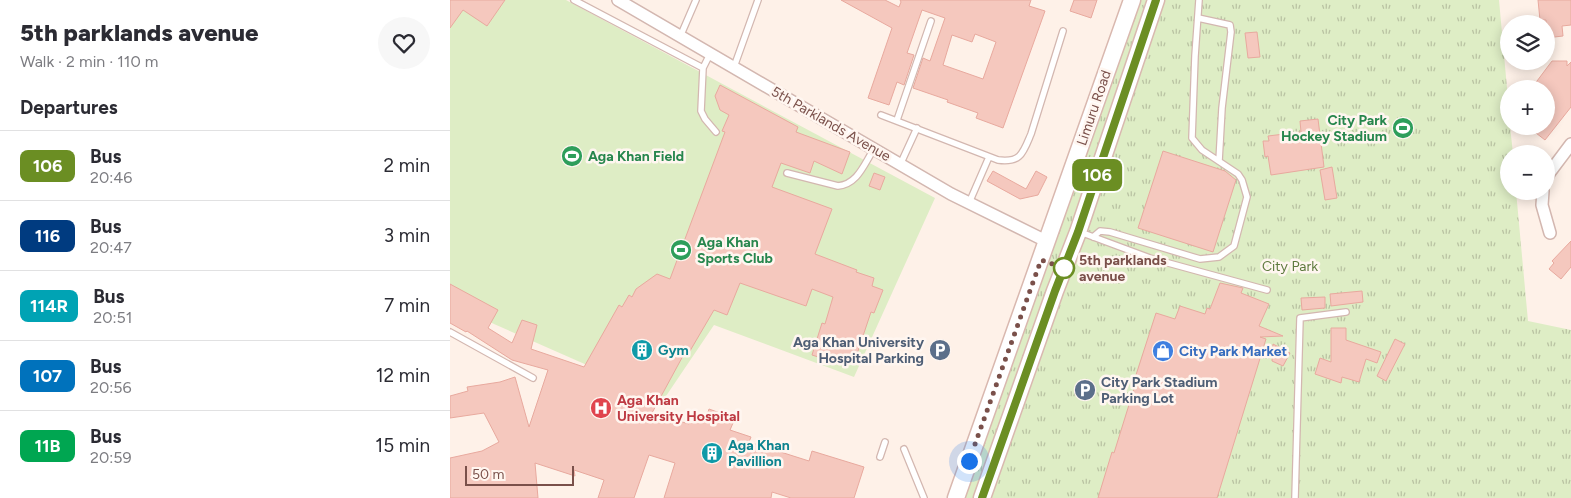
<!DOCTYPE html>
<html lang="en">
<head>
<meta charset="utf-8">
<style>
  body { margin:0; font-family:Figtree,sans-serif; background:#f7f7f7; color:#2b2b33; height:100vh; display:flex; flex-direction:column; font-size:19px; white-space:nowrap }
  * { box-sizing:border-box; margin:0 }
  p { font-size:16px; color:#7c7c81 }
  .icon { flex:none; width:28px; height:28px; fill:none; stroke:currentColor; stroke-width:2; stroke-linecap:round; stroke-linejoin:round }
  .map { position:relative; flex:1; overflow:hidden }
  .details { display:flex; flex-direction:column; background:#fff; width:450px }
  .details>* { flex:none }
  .badge { padding:0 10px; border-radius:8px; font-size:18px; line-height:32px }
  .buttons { position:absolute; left:1050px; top:15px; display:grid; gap:10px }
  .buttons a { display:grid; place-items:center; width:55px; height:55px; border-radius:50%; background:#fff; box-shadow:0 2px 12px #0003; font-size:25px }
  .scale { position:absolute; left:15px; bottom:12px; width:109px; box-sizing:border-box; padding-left:5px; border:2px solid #7a504a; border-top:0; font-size:14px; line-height:18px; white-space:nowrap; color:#7a504a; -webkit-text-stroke:4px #fff6f0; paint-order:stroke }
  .you { position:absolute; width:25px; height:25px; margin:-12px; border:4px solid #fff; border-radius:50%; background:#1a73e8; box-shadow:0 0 0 8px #1a73e833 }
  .map>.badge { position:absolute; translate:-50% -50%; box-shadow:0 0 0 2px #fff }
  h2 { padding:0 20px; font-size:19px; line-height:45px }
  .round { display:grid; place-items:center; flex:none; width:52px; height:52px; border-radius:26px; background:#f7f7f7 }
  .headline { display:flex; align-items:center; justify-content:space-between; height:85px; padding:0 20px }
  h1 { font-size:24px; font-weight:800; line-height:38px }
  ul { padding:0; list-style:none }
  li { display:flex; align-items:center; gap:15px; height:70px; padding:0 20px; border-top:1px solid #e1e1e2 }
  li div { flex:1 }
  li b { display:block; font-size:19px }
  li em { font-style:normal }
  li .badge { min-width:55px; font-weight:700; text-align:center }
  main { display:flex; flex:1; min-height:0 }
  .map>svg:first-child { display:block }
  .green { fill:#deedc5 }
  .park { fill:url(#park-tufts) }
  .building { fill:#f5c8be; stroke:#e8a99e; fill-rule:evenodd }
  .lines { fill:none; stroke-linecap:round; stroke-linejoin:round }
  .service-casing { stroke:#d3b7b0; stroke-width:8 }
  .minor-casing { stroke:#d3b7b0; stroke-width:14 }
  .secondary-casing { stroke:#d9b8af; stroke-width:19 }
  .service { stroke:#fff; stroke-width:5.5 }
  .minor { stroke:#fff; stroke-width:11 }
  .secondary { stroke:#fff; stroke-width:16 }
  .line-casing { stroke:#fff; stroke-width:11 }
  .line { stroke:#6b8e23; stroke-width:8 }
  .walk { stroke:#7a504a; stroke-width:5; stroke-dasharray:0 9 }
  .stop-dot { fill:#fff; stroke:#6b8e23; stroke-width:2.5 }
  .labels { text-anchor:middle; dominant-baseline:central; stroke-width:5; stroke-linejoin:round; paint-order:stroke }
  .street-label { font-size:14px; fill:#7a504a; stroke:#fff6f0 }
  .leisure-label { font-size:14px; font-weight:bold; fill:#27864d; stroke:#fff6f0; text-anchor:start }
  .stop-label { font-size:14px; font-weight:bold; fill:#7a504a; stroke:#fff6f0; text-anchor:start }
  .park-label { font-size:14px; fill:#5e7a3e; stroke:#fff6f0 }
  .service-label { font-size:14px; font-weight:bold; fill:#4e5e75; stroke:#fff6f0; text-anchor:end }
  .culture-label { font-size:14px; font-weight:bold; fill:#0d838f; stroke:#fff6f0; text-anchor:start }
  .shop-label { font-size:14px; font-weight:bold; fill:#366cbe; stroke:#fff6f0; text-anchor:start }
  .health-label { font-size:14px; font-weight:bold; fill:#be3a42; stroke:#fff6f0; text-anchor:start }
</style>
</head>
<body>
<main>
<section class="details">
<div class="headline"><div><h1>5th parklands avenue</h1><p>Walk · 2 min · 110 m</p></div><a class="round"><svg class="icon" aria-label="heart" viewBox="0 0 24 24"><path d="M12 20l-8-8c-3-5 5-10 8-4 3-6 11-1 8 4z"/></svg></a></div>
<h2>Departures</h2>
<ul>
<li><span class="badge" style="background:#6b8e23;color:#fff">106</span><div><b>Bus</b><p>20:46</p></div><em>2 min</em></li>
<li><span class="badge" style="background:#003b80;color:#fff">116</span><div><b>Bus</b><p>20:47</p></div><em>3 min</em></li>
<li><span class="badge" style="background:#00a3b4;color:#fff">114R</span><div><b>Bus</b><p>20:51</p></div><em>7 min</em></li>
<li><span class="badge" style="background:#0072bc;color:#fff">107</span><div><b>Bus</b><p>20:56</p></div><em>12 min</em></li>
<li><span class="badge" style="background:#00a651;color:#fff">11B</span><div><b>Bus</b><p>20:59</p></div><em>15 min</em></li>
</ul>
</section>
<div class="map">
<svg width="1121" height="498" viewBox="0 0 1121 498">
  <defs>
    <pattern id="park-tufts" width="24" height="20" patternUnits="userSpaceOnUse" patternTransform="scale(1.25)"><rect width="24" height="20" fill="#deedc5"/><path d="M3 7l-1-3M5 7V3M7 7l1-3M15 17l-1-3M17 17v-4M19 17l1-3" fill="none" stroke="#b9c2a2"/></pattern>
  </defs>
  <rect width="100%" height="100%" fill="#fef1e8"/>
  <!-- green -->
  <path class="green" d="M0 0H116L485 198 404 377 264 325 214 399 44 324 0 303Z"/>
  <!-- park -->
  <path class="park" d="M686 0H1049L1059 110V126H1060L1063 154H1059V191H1066L1078 321 1121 330V498H515Z"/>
  <!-- building -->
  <path class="building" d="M0 0H55L37 26 13 10 0 28Z
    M391 0H435L449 7 451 2 450 0H581L579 6 595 11 553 128 526 118 528 113 497 102 498 100 463 88 473 58 480 61 495 18 472 10 457 53 464 55 454 85 447 82 439 105 418 98 442 28ZM525 34 546 42 533 79 493 65 502 35 522 42Z
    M624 0H647L641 18 620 11Z
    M1088 0H1121V25L1112 26 1113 36 1096 38V20H1090Z
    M807 32 810 57 798 58 795 33Z
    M1102 61H1117V66L1121 62V107L1095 140 1086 133 1091 126H1096V89H1081Z
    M270 85 348 127 346 132 400 152 392 174 364 161 360 173 331 163 322 187 382 209 365 254 407 270 406 272 424 278 422 286 433 290 424 313 421 312 404 363 399 361 397 366 362 355 372 323 375 324 383 297 362 289 356 306 290 283 277 315 264 310 237 356 234 354 202 413 239 424 243 411 257 415 259 409 270 413 268 418 283 423 280 430 301 437 299 442 359 461 362 451 414 467 404 498H341L322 492 321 498H214L225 463 199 455 184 498H148L154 480 124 470 125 476 85 463 88 498H0V458L32 451 49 442 34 413 0 418V396L18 391 17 387 50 382 65 377 79 427 98 370 62 360 17 331 16 332 0 323V284L48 310 38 328 62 343 72 320 87 325 81 349 134 367 169 305 172 307 179 295 182 297 186 289 207 274 220 279 275 132 272 131 279 115 270 110 265 96Z
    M868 119 874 167 821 175 818 156 815 157 813 141H819L818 136 851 132 850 121Z
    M713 151 775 171 786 180 763 252 688 228Z
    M882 167 887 198 875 200 870 170Z
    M543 171 576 189 586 171 597 177 588 195 570 199 537 181Z
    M424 173 435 177 430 190 419 186Z
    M1121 241V267L1111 279 1099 269 1104 263 1102 261Z
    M770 283 793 288 791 293 819 304 809 326 833 336 810 337 816 339 767 498H648L662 452 664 453 687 379 685 378 706 313 725 319 730 306 755 314 757 308 760 309Z
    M912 291 913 302 881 306 880 294Z
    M875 297V308L852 310 851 298Z
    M881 328H896V340L931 352 927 363 916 359 909 382 892 377 891 383 865 374 870 358 881 362Z
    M945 339 955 344 936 381 927 376Z
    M823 344 840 353 833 366 822 361Z"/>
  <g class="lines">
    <!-- service casing -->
    <g class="service-casing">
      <path id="service" d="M124 0 253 68
        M748 18 780 25 781 32 772 108 769 161
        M230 37 246 0
        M260 54 253 68 251 111 255 119 266 132
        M284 67 308 0
        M431 115 548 160C571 163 573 153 581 134L613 31
        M447 120 481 21
        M450 165 467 128
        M337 173 388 186C408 184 414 164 424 149
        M519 203 539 157
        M630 232 700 258 817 290
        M643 237 650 231 660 232 750 259 769 257 784 246 797 197 792 180 788 174 752 150 742 138 745 56 749 0
        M0 332 83 378
        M454 449 474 498
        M430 457 435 442
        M845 498 850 318 896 312"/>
    </g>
    <!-- minor casing -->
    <g class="minor-casing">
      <path id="minor" d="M168 0 501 194 598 242
        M1096 179 1100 172 1121 144
        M1093 191 1092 205 1100 233"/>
    </g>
    <!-- secondary casing -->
    <g class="secondary-casing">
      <path id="secondary" d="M506 498 682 0
        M532 498 605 291 628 232 706 0"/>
    </g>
    <!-- service -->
    <use href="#service" class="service"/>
    <!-- minor -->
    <use href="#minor" class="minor"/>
    <!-- secondary -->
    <use href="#secondary" class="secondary"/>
  </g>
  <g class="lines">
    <!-- line casing -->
    <g class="line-casing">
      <path id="line" d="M532 498 605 291 628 232 706 0"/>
    </g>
    <!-- line -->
    <use href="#line" class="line"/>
    <!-- walk -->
    <path class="walk" d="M519 461 591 260 614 268"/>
  </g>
  <!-- icons -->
  <defs>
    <g id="stadium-disc" transform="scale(1.125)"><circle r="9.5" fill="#2e9e5b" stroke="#fff6f0"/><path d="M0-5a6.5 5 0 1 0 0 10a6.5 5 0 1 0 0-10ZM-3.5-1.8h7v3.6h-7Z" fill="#fff"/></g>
    <g id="building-disc" transform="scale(1.125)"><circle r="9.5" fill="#0f9aa8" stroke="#fff6f0"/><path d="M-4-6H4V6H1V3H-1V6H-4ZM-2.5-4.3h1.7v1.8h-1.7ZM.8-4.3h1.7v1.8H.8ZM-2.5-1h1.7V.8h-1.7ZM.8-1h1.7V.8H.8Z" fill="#fff"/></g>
    <g id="parking-disc" transform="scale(1.125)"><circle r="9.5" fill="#5c6f8a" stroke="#fff6f0"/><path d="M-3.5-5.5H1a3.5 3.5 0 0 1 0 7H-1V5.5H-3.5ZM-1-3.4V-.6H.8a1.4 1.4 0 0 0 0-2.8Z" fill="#fff"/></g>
    <g id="shop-disc" transform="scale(1.125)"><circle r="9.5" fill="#3f7fe0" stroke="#fff6f0"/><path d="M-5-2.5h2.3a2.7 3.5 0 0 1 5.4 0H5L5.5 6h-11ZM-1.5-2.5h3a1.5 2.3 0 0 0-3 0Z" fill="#fff"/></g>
    <g id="hospital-disc" transform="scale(1.125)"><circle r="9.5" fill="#e0444e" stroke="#fff6f0"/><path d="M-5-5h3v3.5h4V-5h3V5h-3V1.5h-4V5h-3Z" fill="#fff"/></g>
  </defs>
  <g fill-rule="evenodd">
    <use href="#stadium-disc" x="953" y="128"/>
    <use href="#stadium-disc" x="122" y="156"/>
    <use href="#stadium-disc" x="231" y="250"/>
    <use href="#building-disc" x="192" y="350"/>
    <use href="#parking-disc" x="490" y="350"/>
    <use href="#shop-disc" x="713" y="351"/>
    <use href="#parking-disc" x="635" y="390"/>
    <use href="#hospital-disc" x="151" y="408"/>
    <use href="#building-disc" x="262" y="453"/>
  </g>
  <!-- markers -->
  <circle class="stop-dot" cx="614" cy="268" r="10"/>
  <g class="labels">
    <!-- street labels -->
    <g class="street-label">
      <text transform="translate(644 108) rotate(-71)">Limuru Road</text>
      <text transform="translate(381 124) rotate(30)">5th Parklands Avenue</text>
    </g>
    <!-- leisure labels -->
    <g class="leisure-label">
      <text x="937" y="120" text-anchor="end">City Park<tspan x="937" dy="16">Hockey Stadium</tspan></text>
      <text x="138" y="156">Aga Khan Field</text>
      <text x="247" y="242">Aga Khan<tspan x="247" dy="16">Sports Club</tspan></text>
    </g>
    <!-- stop labels -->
    <g class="stop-label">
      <text x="629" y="260">5th parklands<tspan x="629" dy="16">avenue</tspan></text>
    </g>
    <!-- park labels -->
    <g class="park-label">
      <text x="840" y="266">City Park</text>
    </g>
    <!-- service labels -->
    <g class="service-label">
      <text x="474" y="342">Aga Khan University<tspan x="474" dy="16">Hospital Parking</tspan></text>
      <text x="651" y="382" text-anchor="start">City Park Stadium<tspan x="651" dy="16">Parking Lot</tspan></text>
    </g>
    <!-- culture labels -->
    <g class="culture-label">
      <text x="208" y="350">Gym</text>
      <text x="278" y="445">Aga Khan<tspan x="278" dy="16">Pavillion</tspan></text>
    </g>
    <!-- shop labels -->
    <g class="shop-label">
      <text x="729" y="351">City Park Market</text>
    </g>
    <!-- health labels -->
    <g class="health-label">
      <text x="167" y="400">Aga Khan<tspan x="167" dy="16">University Hospital</tspan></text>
    </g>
  </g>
</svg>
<div class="buttons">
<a><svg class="icon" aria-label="layers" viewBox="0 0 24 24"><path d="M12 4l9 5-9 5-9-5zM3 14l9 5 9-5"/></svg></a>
<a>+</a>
<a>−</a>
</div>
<div class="scale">50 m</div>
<div class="you" style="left:519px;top:461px"></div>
<b class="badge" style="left:647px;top:175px;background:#6b8e23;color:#fff">106</b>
</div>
</main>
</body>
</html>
